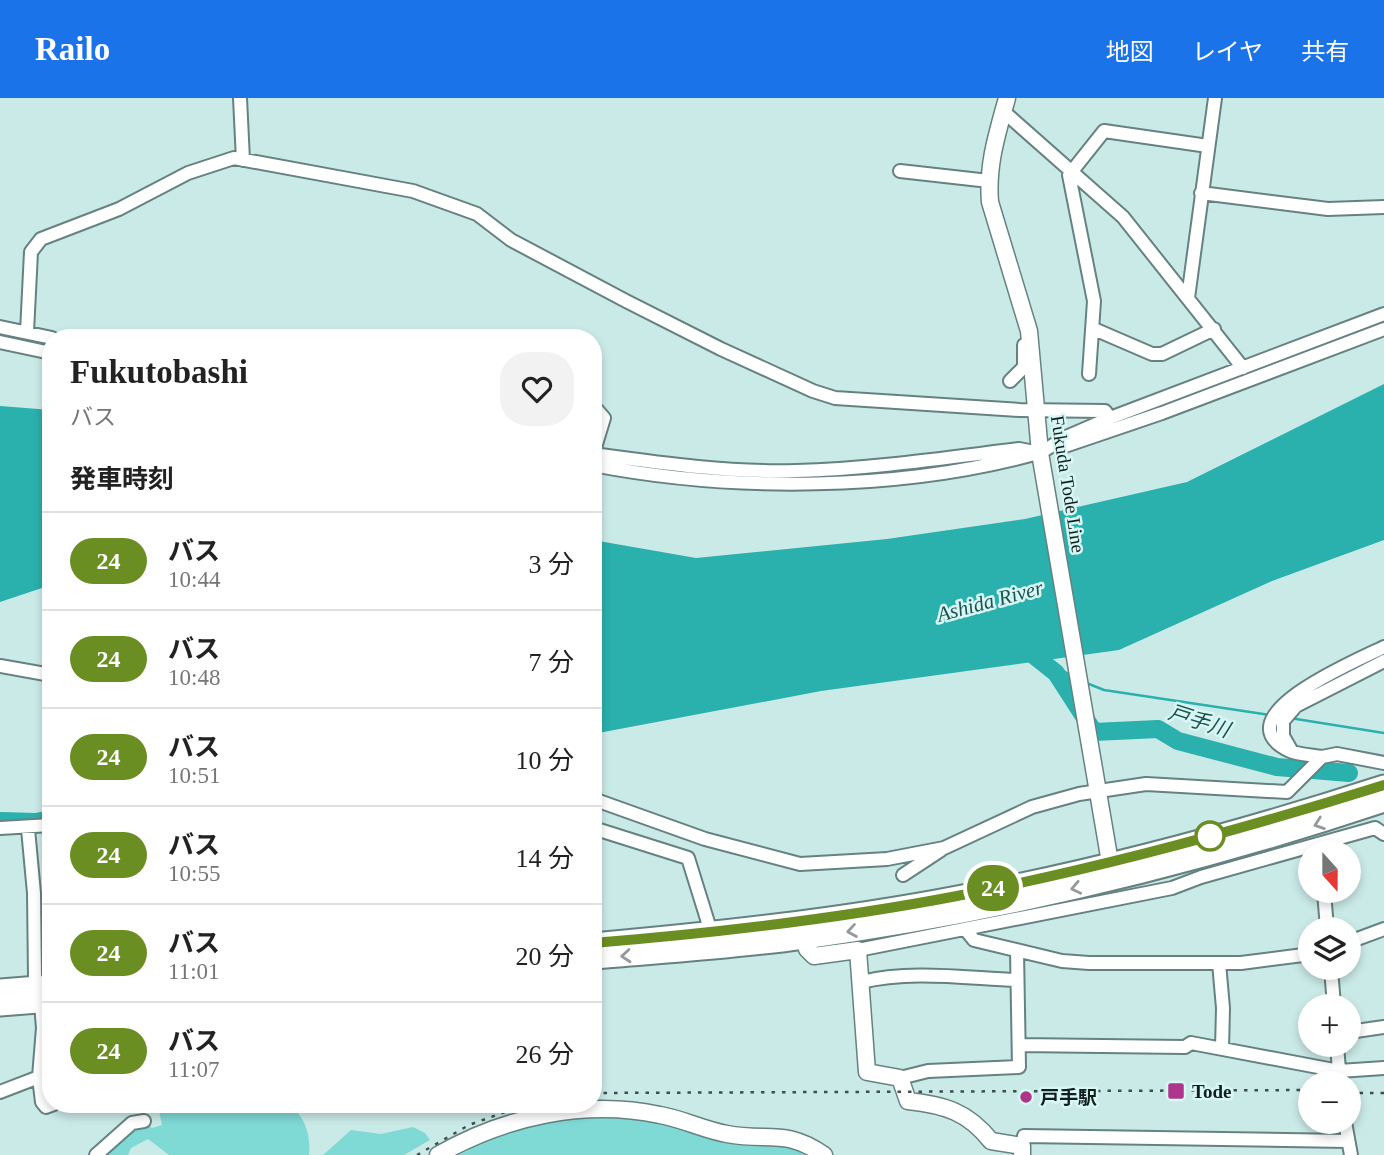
<!DOCTYPE html>
<html lang="ja">
<head>
<meta charset="utf-8">
<style>
  body { margin:0; font-family:"Times New Roman","Noto Sans JP",serif; background:#f2f2f2; color:#222; height:100vh; display:flex; flex-direction:column; font-size:26px; white-space:nowrap }
  * { box-sizing:border-box; margin:0 }
  p { font-size:23px; color:#767676 }
  .icon { flex:none; width:38px; height:38px; fill:none; stroke:currentColor; stroke-width:2; stroke-linecap:round; stroke-linejoin:round }
  .map { position:relative; flex:1; overflow:hidden }
  .drawer { position:absolute; left:42px; top:231px; width:560px; height:784px; display:flex; flex-direction:column; background:#fff; border-radius:28px; box-shadow:0 4px 10px #0003 }
  .drawer>* { flex:none }
  .badge { padding:0 14px; border-radius:23px; font-size:24px; line-height:46px }
  .needle { width:46px; rotate:159deg }
  .fabs { position:absolute; left:1298px; top:742px; display:grid; gap:14px }
  .fabs a { display:grid; place-items:center; width:63px; height:63px; border-radius:50%; background:#fff; box-shadow:0 4px 10px #0003; font-size:35px }
  .map>.badge { position:absolute; translate:-50% -50%; box-shadow:0 0 0 4px #fff }
  h2 { padding:0 28px; font-size:26px; line-height:63px }
  .round { display:grid; place-items:center; flex:none; width:74px; height:74px; border-radius:28px; background:#f2f2f2 }
  .summary { display:flex; align-items:center; justify-content:space-between; height:119px; padding:0 28px }
  h1 { font-size:33px; font-weight:700; line-height:52px }
  ul { padding:0; list-style:none }
  li { display:flex; align-items:center; gap:21px; height:98px; padding:0 28px; border-top:2px solid #e0e0e0 }
  li div { flex:1 }
  li b { display:block; font-size:26px }
  li em { font-style:normal }
  li .badge { min-width:77px; font-weight:700; text-align:center }
  header { display:flex; align-items:center; gap:42px; box-sizing:border-box; height:98px; padding:0 35px; background:#1a73e8; color:#fff }
  header strong { font-size:33px }
  nav { display:flex; gap:38px; margin-inline-start:auto; font-size:24px }
  .map>svg:first-child { display:block }
  .green { fill:#7fd9d5 }
  .water { fill:#2ab0ad }
  .lines { fill:none; stroke-linecap:round; stroke-linejoin:round }
  .stream { stroke:#2ab0ad; stroke-width:2.5 }
  .river { stroke:#2ab0ad; stroke-width:18 }
  .minor-casing { stroke:#658281; stroke-width:16 }
  .major-casing { stroke:#658281; stroke-width:19 }
  .highway-casing { stroke:#658281; stroke-width:23 }
  .minor { stroke:#fff; stroke-width:12 }
  .major { stroke:#fff; stroke-width:16 }
  .highway { stroke:#fff; stroke-width:19 }
  .rail { stroke:#3d4e4e; stroke-width:2.5; stroke-dasharray:3.5 7; stroke-linecap:butt }
  .oneway { stroke:#949a9a }
  .line-casing { stroke:#fff; stroke-width:16 }
  .line { stroke:#6b8e23; stroke-width:10 }
  .stop-dot { fill:#fff; stroke:#6b8e23; stroke-width:3.5 }
  .poi-dot { fill:#ae3589; stroke:#d7f7f5; stroke-width:2.5 }
  .labels { text-anchor:middle; dominant-baseline:central; stroke-width:5; stroke-linejoin:round; paint-order:stroke }
  .street-label { font-size:19px; fill:#121e1e; stroke:#d7f7f5 }
  .poi-label { font-size:19px; font-weight:bold; fill:#121e1e; stroke:#d7f7f5; text-anchor:start }
  .water-label { font-size:21px; font-style:italic; fill:#1c5250; stroke:#d7f7f5 }
</style>
</head>
<body>
<header>
<strong>Railo</strong>
<nav><a>地図</a><a>レイヤ</a><a>共有</a></nav>
</header>
<div class="map">
<svg width="1384" height="1057" viewBox="0 0 1384 1057">
  <rect width="100%" height="100%" fill="#caeae8"/>
  <!-- green -->
  <path class="green" d="M170 1006H185L188 1011 203 1006H290C305 1020 311 1037 309 1057H169L148 1041 131 1050 128 1057H104L131 1031 147 1025 152 1030 162 1027 159 1013Z
    M585 1014 794 1045 814 1057H458L467 1053 478 1040Z
    M413 1029 425 1035 430 1042 404 1057H323L351 1032 381 1036Z"/>
  <!-- water -->
  <path class="water" d="M1384 286V442L1272 483 1119 552 821 593 593 636V442L696 460 887 441 1025 421 1187 384Z
    M0 308 51 312V487L0 504Z"/>
  <g class="lines">
    <!-- stream -->
    <path class="stream" d="M1041 560 1072 578
      M1084 584 1104 592 1270 617
      M1290 620 1384 635"/>
    <!-- river -->
    <path class="river" d="M1022 548 1056 575 1094 634 1158 631 1178 643 1277 669 1349 675
      M0 723 36 724 51 721"/>
    <!-- minor casing -->
    <g class="minor-casing">
      <path id="minor" d="M240 0 243 62
        M1003 13 1123 119 1243 270
        M900 73 989 83
        M1201 95 1328 111 1384 109
        M1188 200 1215 0
        M0 229 52 240
        M1094 231 1152 256H1162L1214 231
        M27 234 31 154 41 141 119 111 188 75 234 60 413 93 477 116 511 142 626 203 721 251 813 293 835 300 1020 312 1105 313 1110 320
        M0 244 51 255
        M1089 276 1094 203 1069 77 1104 33 1208 48
        M1010 283 1024 269V247
        M1062 349 1162 315 1384 231
        M593 356C659 365 729 375 796 373 870 371 945 360 1019 351L1040 355 1066 339 1110 320 1384 216
        M593 356 604 320 597 312
        M593 367C733 394 900 393 1038 355
        M0 568 51 577
        M1291 652 1283 638V623L1296 608 1384 563
        M1322 659C1312 657 1299 657 1290 653 1218 619 1361 561 1384 549
        M593 701 705 741 800 766 887 761 944 750 1032 709 1079 696 1146 686 1287 694 1322 659 1337 656 1384 665
        M0 730 51 727
        M593 730 688 760 711 834
        M28 731 34 795 35 879 41 905 43 930 39 979 42 1004 46 1009 54 1006
        M903 777 941 752
        M1324 793 1327 831
        M966 832 974 842 1062 863 1089 865H1241L1311 856
        M1349 844 1384 831
        M858 852 1172 790 1201 779 1375 730 1384 736
        M1219 865 1223 910 1222 951
        M1331 870 1334 908
        M861 884C910 872 965 880 1016 882
        M1349 934 1384 929
        M1019 947 1185 949 1191 945 1339 973 1384 970
        M1337 947 1340 985
        M900 980 928 973 1019 969 1017 853
        M0 994 39 979
        M1345 1024 1351 1057
        M1022 1048 1024 1038 1348 1043
        M96 1057 132 1025 144 1023"/>
    </g>
    <!-- major casing -->
    <g class="major-casing">
      <path id="major" d="M1007 0C997 36 987 67 990 104L1029 233 1040 355 1112 776
        M802 831 807 851 814 858 858 852 867 974 900 980 908 1003C945 1007 968 1014 991 1043L1022 1048V1057
        M438 1057C504 1019 584 1001 660 1017 683 1021 704 1032 727 1036 768 1044 785 1030 824 1057"/>
    </g>
    <!-- highway casing -->
    <g class="highway-casing">
      <path id="highway" d="M593 845C715 834 837 821 957 798 1101 771 1245 732 1384 687
        M593 861C663 855 734 851 804 841 1000 814 1196 767 1384 704
        M0 891 51 887
        M0 908 51 904"/>
    </g>
    <!-- minor -->
    <use href="#minor" class="minor"/>
    <!-- major -->
    <use href="#major" class="major"/>
    <!-- highway -->
    <use href="#highway" class="highway"/>
    <!-- rail -->
    <path class="rail" d="M593 995 1311 992
      M1349 995H1384
      M417 1057 469 1027 527 1006"/>
  </g>
  <!-- one-way arrows -->
  <defs><path id="oneway-chevron" d="M-2-3.5L2.5 0L-2 3.5" fill="none" stroke-width="1.6" stroke-linecap="round" stroke-linejoin="round" transform="scale(1.75)"/></defs>
  <g class="oneway">
    <use href="#oneway-chevron" transform="translate(1319 726) rotate(161)"/>
    <use href="#oneway-chevron" transform="translate(1076 790) rotate(168)"/>
    <use href="#oneway-chevron" transform="translate(852 833) rotate(171)"/>
    <use href="#oneway-chevron" transform="translate(626 858) rotate(175)"/>
  </g>
  <g class="lines">
    <!-- line casing -->
    <g class="line-casing">
      <path id="line" d="M593 845C715 835 837 821 957 798 1101 770 1244 731 1384 687"/>
    </g>
    <!-- line -->
    <use href="#line" class="line"/>
  </g>
  <!-- markers -->
  <circle class="stop-dot" cx="1210" cy="738" r="14"/>
  <g class="poi-dot">
    <rect x="1167" y="984" width="18" height="18" rx="3.5"/>
    <circle cx="1026" cy="999" r="7"/>
  </g>
  <g class="labels">
    <!-- street labels -->
    <g class="street-label">
      <text transform="translate(1068 386) rotate(81)">Fukuda Tode Line</text>
    </g>
    <!-- poi labels -->
    <g class="poi-label">
      <text x="1192" y="993">Tode</text>
      <text x="1040" y="999">戸手駅</text>
    </g>
    <!-- water labels -->
    <g class="water-label">
      <text transform="translate(990 503) rotate(-15)">Ashida River</text>
      <text transform="translate(1199 623) rotate(18)">戸手川</text>
    </g>
  </g>
</svg>
<div class="fabs">
<a><svg class="needle" viewBox="-14 -14 28 28"><path d="M0-13l5 13h-10z" fill="#e53935"/><path d="M0 13l5-13h-10z" fill="#767676"/></svg></a>
<a><svg class="icon" aria-label="layers" viewBox="0 0 24 24"><path d="M12 4l9 5-9 5-9-5zM3 14l9 5 9-5"/></svg></a>
<a>+</a>
<a>−</a>
</div>
<b class="badge" style="left:993px;top:790px;background:#6b8e23;color:#fff">24</b>
<section class="drawer">
<div class="summary"><div><h1>Fukutobashi</h1><p>バス</p></div><a class="round"><svg class="icon" aria-label="heart" viewBox="0 0 24 24"><path d="M12 20l-8-8c-3-5 5-10 8-4 3-6 11-1 8 4z"/></svg></a></div>
<h2>発車時刻</h2>
<ul>
<li><span class="badge" style="background:#6b8e23;color:#fff">24</span><div><b>バス</b><p>10:44</p></div><em>3 分</em></li>
<li><span class="badge" style="background:#6b8e23;color:#fff">24</span><div><b>バス</b><p>10:48</p></div><em>7 分</em></li>
<li><span class="badge" style="background:#6b8e23;color:#fff">24</span><div><b>バス</b><p>10:51</p></div><em>10 分</em></li>
<li><span class="badge" style="background:#6b8e23;color:#fff">24</span><div><b>バス</b><p>10:55</p></div><em>14 分</em></li>
<li><span class="badge" style="background:#6b8e23;color:#fff">24</span><div><b>バス</b><p>11:01</p></div><em>20 分</em></li>
<li><span class="badge" style="background:#6b8e23;color:#fff">24</span><div><b>バス</b><p>11:07</p></div><em>26 分</em></li>
</ul>
</section>
</div>
</body>
</html>
